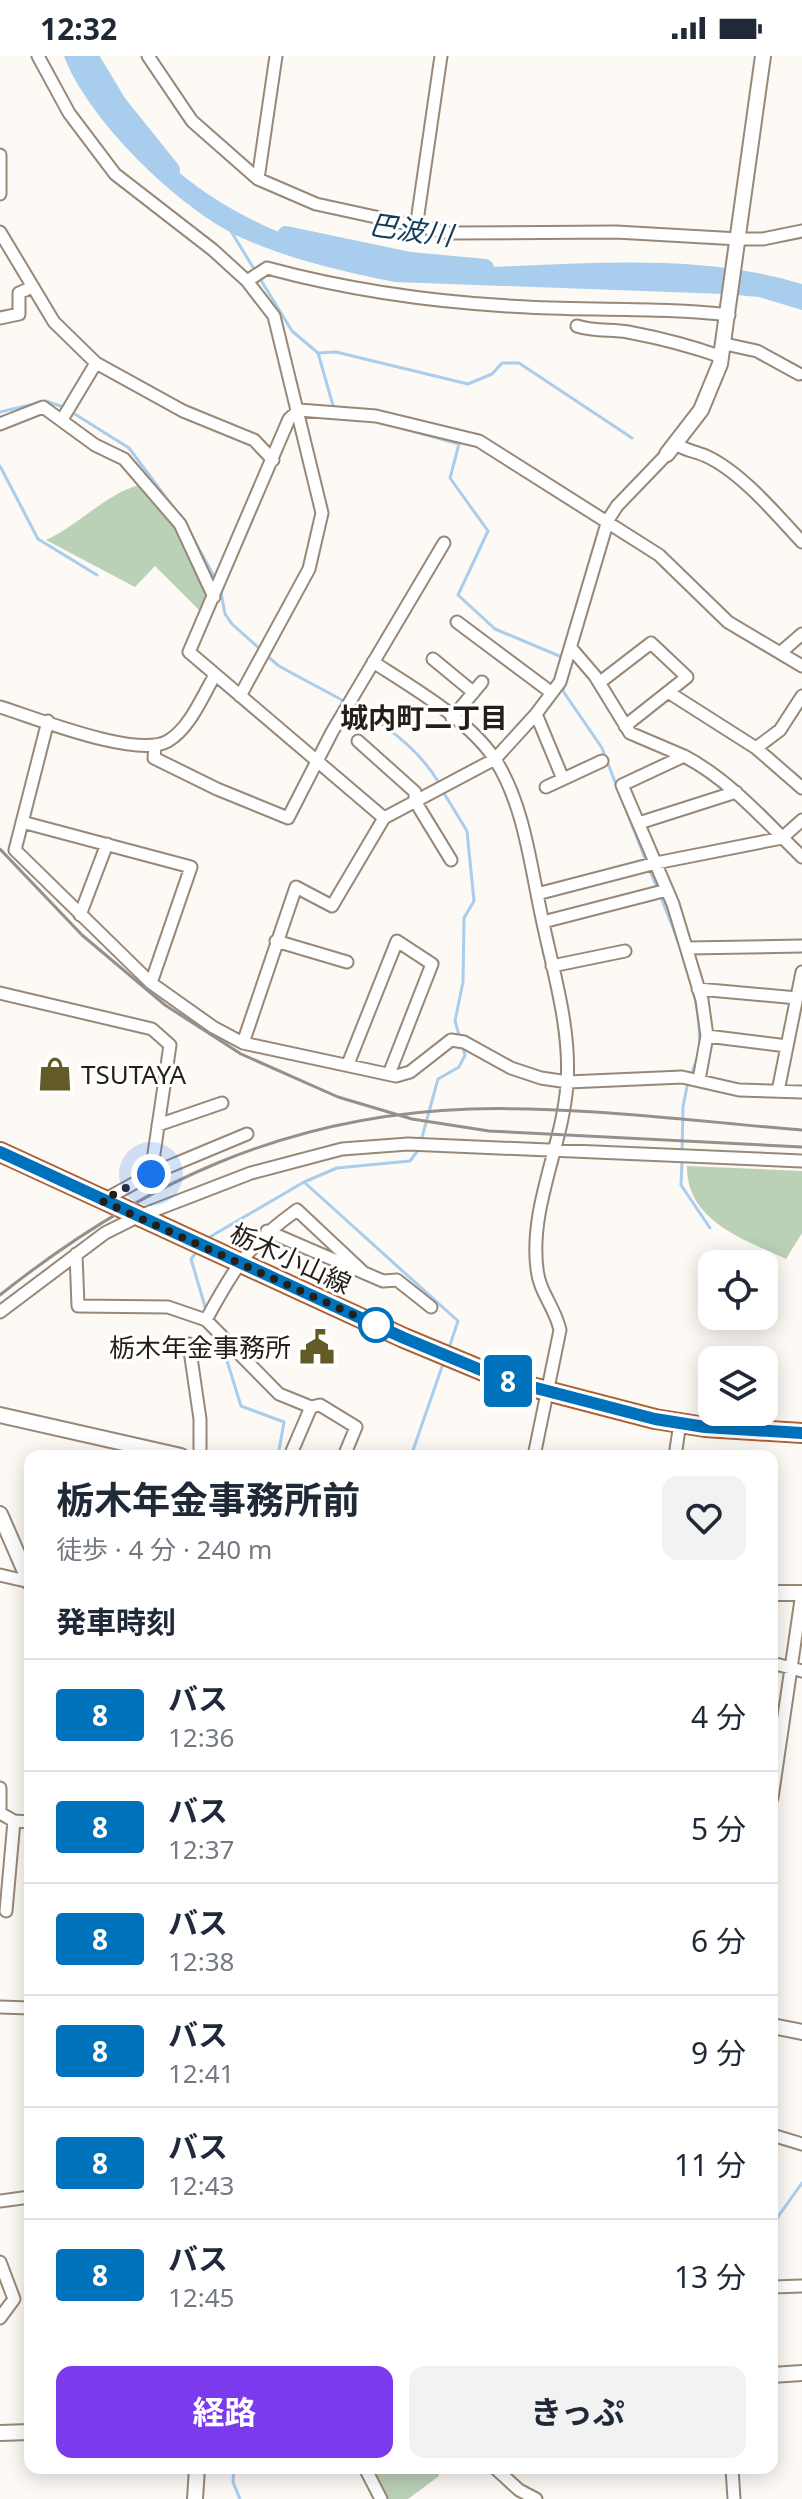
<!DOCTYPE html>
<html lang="ja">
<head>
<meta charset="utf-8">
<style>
  body { margin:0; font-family:"Noto Sans","Noto Sans JP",sans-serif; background:#f2f2f3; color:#1f2937; height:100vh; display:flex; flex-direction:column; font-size:30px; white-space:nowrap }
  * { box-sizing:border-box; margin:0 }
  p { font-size:26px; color:#747a83 }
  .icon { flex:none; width:44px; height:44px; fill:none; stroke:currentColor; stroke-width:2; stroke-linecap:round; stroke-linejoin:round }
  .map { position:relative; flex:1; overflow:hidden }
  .drawer { position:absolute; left:24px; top:1394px; width:754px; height:1024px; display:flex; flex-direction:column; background:#fff; border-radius:16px; box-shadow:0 4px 20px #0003 }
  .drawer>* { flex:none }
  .badge { padding:0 16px; border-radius:6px; font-size:28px; line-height:52px }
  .fabs { position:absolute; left:698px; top:1194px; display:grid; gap:16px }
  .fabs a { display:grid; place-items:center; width:80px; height:80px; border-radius:16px; background:#fff; box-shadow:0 4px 20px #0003; font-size:40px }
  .you { position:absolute; width:40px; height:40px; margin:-20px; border:6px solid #fff; border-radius:50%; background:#1a73e8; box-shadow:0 0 0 12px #1a73e833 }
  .map>.badge { position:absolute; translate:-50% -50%; box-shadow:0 0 0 4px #fff }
  h2 { padding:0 32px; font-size:30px; line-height:72px }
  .round { display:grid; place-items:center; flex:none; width:84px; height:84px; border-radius:16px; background:#f2f2f3 }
  .headline { display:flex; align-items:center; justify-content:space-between; height:136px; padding:0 32px }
  h1 { font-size:38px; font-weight:700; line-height:60px }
  .primary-button { display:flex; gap:16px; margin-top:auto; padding:16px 32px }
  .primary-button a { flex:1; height:92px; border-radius:16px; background:#7c3aed; color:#fff; font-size:32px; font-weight:700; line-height:92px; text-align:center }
  .primary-button a+a { background:#f2f2f3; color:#1f2937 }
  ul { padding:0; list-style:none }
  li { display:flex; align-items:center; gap:24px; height:112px; padding:0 32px; border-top:2px solid #e0e1e3 }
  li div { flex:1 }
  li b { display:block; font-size:30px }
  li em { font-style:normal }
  li .badge { min-width:88px; font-weight:700; text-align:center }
  .status { display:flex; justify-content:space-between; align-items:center; height:56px; padding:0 40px; background:#fff; direction:ltr }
  .status svg { height:22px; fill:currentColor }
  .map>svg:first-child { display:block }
  .green { fill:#bad0b7 }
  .water { fill:#a8cded }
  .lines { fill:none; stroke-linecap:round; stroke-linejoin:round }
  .stream { stroke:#a8cded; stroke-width:3 }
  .river { stroke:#a8cded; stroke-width:18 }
  .minor-casing { stroke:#988878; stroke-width:15 }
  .tertiary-casing { stroke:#988878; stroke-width:18 }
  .primary-casing { stroke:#aa6338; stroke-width:22 }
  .minor { stroke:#fff; stroke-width:11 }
  .tertiary { stroke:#fff; stroke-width:14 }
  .primary { stroke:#f7b892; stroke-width:18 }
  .rail { stroke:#95908b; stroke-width:3 }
  .line-casing { stroke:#fff; stroke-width:18 }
  .line { stroke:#0072bc; stroke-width:12 }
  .walk { stroke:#251f18; stroke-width:8; stroke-dasharray:0 14.4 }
  .stop-dot { fill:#fff; stroke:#0072bc; stroke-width:4 }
  .labels { text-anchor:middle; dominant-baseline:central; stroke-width:6; stroke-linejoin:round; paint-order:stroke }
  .poi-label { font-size:26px; fill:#251f18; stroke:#fff; text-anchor:start }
  .street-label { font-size:26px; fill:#251f18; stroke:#fff }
  .water-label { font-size:28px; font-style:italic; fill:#113c5b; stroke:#fff }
  .neighbourhood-label { font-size:28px; font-weight:bold; fill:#251f18; stroke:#fff }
</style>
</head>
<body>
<div class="status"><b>12:32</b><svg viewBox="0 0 49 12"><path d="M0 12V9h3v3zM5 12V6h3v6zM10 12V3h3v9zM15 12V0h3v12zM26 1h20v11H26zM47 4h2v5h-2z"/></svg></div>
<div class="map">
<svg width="802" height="2443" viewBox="0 0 802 2443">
  <rect width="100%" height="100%" fill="#fdf9f5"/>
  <!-- green -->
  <path class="green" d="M139 429 175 469 210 542 202 557 155 510 135 531 46 484C79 469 104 439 139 429Z
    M687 1110 802 1115V1177L786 1203C744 1183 686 1165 687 1110Z
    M365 2412H437L439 2420 408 2443H383Z"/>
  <!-- water -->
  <path class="water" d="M64 0H81C100 45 133 75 168 107 240 172 350 212 447 212 565 211 687 193 802 228V254L759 241 724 238 395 226C344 216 289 203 242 182 180 154 87 63 64 0Z"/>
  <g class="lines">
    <!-- stream -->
    <path class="stream" d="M229 172 292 275 318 297 336 296 468 328 492 318 502 307H519L632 382
      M318 297 334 353
      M70 355 129 392 176 455
      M0 356 46 345 63 351
      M394 370 459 388 450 422 488 475 458 539 495 573 564 602
      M0 410 38 483 97 519
      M187 471 216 524
      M220 531 225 558 232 568 262 595
      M267 600 279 610C335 642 405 669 439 727
      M571 605 563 635 602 692 617 731
      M442 734 467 775 474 845 464 862 463 926 455 965 460 982
      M621 741 646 805
      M649 812C671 868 704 935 699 996
      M691 1019 697 1003
      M421 1085 438 1023 459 1011 465 999 462 989
      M682 1097 683 1051 688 1025
      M682 1105 681 1129 710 1172
      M304 1126 458 1265 448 1295
      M208 1182 304 1126 337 1112 410 1105 419 1093
      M198 1194 191 1203 206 1254
      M210 1273 223 1292 241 1350 284 1366 278 1400
      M411 1400 444 1305
      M772 2169 802 2127
      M234 2412 233 2426 240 2443"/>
    <!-- river -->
    <path class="river" d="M89 0 118 48 171 114
      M286 179 410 205 485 212"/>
    <!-- minor casing -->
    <g class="minor-casing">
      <path id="minor" d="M38 0 69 57 115 118 213 194 247 225 274 260 322 457 309 513 240 640
        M148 0 192 65 258 123 316 148 449 177 616 176 739 183H763L802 175
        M0 99V138
        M258 123 276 0
        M416 172 441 0
        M0 176 54 266 96 307 183 355 254 384 273 404
        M247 225 267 212C352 235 440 247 527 251 595 255 661 251 729 259
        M0 262 19 258V237L30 232
        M577 270C596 276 610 273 628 276 660 282 691 290 722 301
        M725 288 757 295 799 318
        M63 362 96 307
        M0 368 43 351 95 389 124 403 180 468 214 541
        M676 388C686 395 695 395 706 400 741 416 776 458 802 486
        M457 566 552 637
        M571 592 595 620 630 677 684 700 622 729 673 848 702 944 707 980 699 1024
        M780 597 802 578
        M433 603 473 636
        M373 606C412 631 471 665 496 705 525 751 531 814 543 867 554 919 571 974 567 1028 563 1089 529 1151 537 1213 539 1236 555 1251 560 1274L534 1400
        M599 627 651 587 687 621 625 670
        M668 636 756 692 802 732
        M0 651C36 662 137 703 168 685 190 672 202 641 215 619
        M536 658 563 723
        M452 662 482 626
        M48 665 15 794 151 927 213 971 243 987 396 1020 410 1016 451 984 464 986 511 1012 541 1022 568 1026 682 1021 739 1034 802 1036
        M358 685 415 736V745L451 804
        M155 690 154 702 217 733 288 762 332 676 444 487
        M756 692 780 674 802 640
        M684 700C730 724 765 765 802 801
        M546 731 602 705
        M384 762 189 596 289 363 299 354 376 360 479 385 659 499 728 566 802 610
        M22 766 191 811 151 927
        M639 767 736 736
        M537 838 656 807 782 782 802 764
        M80 859 107 788
        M543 866 667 834
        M276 885 347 906
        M687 892 802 890
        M552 910 625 895
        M698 933 797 942
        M0 937 152 973 170 989 151 1118 102 1145
        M707 980 787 990
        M243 987 296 831 332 850 384 762 495 703 536 658 560 626 608 464 617 450 667 398
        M348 1008 397 885 432 908 389 1018
        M778 1035 802 916
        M158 1069 222 1047
        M151 1118 247 1078
        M267 1175 383 1225 397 1224 431 1251
        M76 1198 78 1250 168 1251 206 1264 279 1338 311 1351 290 1400
        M0 1256 105 1177 137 1161 251 1117 342 1093 408 1088 802 1105
        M206 1264C234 1212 248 1189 297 1154L363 1216
        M189 1288 200 1363V1400
        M311 1351 320 1349 356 1371 344 1400
        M675 1400 680 1367
        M0 1519 30 1526
        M772 1607 802 1615
        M0 1732V1757L14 1765 30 1766
        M772 1742 802 1537
        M6 1855 14 1765
        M0 1951 30 1952
        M772 2079 802 2088
        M0 2145 30 2141
        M0 2206 14 2243 0 2262
        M772 2231 802 2230
        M365 2412 381 2443
        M495 2412 519 2434 536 2443
        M732 2412 734 2443"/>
    </g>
    <!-- tertiary casing -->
    <g class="tertiary-casing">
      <path id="tertiary" d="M667 398 701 354 720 308 763 0
        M0 1359 181 1400
        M0 1458 30 1527
        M772 1537H802
        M772 1970 802 1976
        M772 2319 802 2317
        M0 2377 30 2376
        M195 2443 197 2412"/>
    </g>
    <!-- primary casing -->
    <g class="primary-casing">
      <path id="primary" d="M0 1096 404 1282 505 1324 655 1363 705 1371 802 1377"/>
    </g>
    <!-- minor -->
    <use href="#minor" class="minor"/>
    <!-- tertiary -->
    <use href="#tertiary" class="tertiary"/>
    <!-- primary -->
    <use href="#primary" class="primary"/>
    <!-- rail -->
    <path class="rail" d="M0 793 82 879 165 949 241 998 338 1041 412 1063 489 1075 802 1091
      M0 1239C141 1127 287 1059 470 1053 580 1050 692 1065 802 1074"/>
  </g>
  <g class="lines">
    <!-- line casing -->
    <g class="line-casing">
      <path id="line" d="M0 1096 404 1282 505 1324 655 1363 705 1371 802 1377"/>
    </g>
    <!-- line -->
    <use href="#line" class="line"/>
    <!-- walk -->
    <path class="walk" d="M151 1118 102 1145 376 1269"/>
  </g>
  <!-- icons -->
  <defs>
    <g id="shop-bare" transform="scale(2.76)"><path d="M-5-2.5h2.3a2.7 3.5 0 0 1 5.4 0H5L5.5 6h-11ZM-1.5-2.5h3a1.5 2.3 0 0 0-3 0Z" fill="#645a27" stroke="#fff" stroke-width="2.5" paint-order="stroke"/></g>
    <g id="civic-bare" transform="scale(2.76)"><path d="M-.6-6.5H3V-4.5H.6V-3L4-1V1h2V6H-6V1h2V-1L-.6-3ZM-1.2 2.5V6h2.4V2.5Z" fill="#645a27" stroke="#fff" stroke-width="2.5" paint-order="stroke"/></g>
  </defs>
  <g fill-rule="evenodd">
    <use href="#shop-bare" x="55" y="1018"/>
    <use href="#civic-bare" x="317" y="1291"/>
  </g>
  <!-- markers -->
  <circle class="stop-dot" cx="376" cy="1269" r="16"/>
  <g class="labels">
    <!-- poi labels -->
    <g class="poi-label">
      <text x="81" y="1018">TSUTAYA</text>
      <text x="291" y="1291" text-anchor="end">栃木年金事務所</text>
    </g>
    <!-- street labels -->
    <g class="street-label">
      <text transform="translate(291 1202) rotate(25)">栃木小山線</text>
    </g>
    <!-- water labels -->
    <g class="water-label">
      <text transform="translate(411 173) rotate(8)">巴波川</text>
    </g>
    <!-- neighbourhood labels -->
    <g class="neighbourhood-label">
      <text x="424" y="661">城内町二丁目</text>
    </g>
  </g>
</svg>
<div class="fabs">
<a><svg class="icon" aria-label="locate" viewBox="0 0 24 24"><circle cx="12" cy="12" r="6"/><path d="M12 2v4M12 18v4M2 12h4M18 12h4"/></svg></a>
<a><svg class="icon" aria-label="layers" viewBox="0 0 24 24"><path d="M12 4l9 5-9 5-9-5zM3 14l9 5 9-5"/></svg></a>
</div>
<div class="you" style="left:151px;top:1118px"></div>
<b class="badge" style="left:508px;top:1325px;background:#0072bc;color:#fff">8</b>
<section class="drawer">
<div class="headline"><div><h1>栃木年金事務所前</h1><p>徒歩 · 4 分 · 240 m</p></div><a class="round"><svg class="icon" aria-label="heart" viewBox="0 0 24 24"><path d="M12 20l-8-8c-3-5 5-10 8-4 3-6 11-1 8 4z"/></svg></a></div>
<h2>発車時刻</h2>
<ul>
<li><span class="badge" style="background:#0072bc;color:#fff">8</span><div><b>バス</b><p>12:36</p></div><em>4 分</em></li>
<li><span class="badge" style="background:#0072bc;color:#fff">8</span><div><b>バス</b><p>12:37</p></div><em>5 分</em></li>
<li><span class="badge" style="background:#0072bc;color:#fff">8</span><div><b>バス</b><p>12:38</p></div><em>6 分</em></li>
<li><span class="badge" style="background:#0072bc;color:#fff">8</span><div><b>バス</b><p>12:41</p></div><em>9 分</em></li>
<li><span class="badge" style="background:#0072bc;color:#fff">8</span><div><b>バス</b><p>12:43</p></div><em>11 分</em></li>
<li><span class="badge" style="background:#0072bc;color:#fff">8</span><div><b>バス</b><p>12:45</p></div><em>13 分</em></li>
</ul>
<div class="primary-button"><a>経路</a><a>きっぷ</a></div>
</section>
</div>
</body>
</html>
